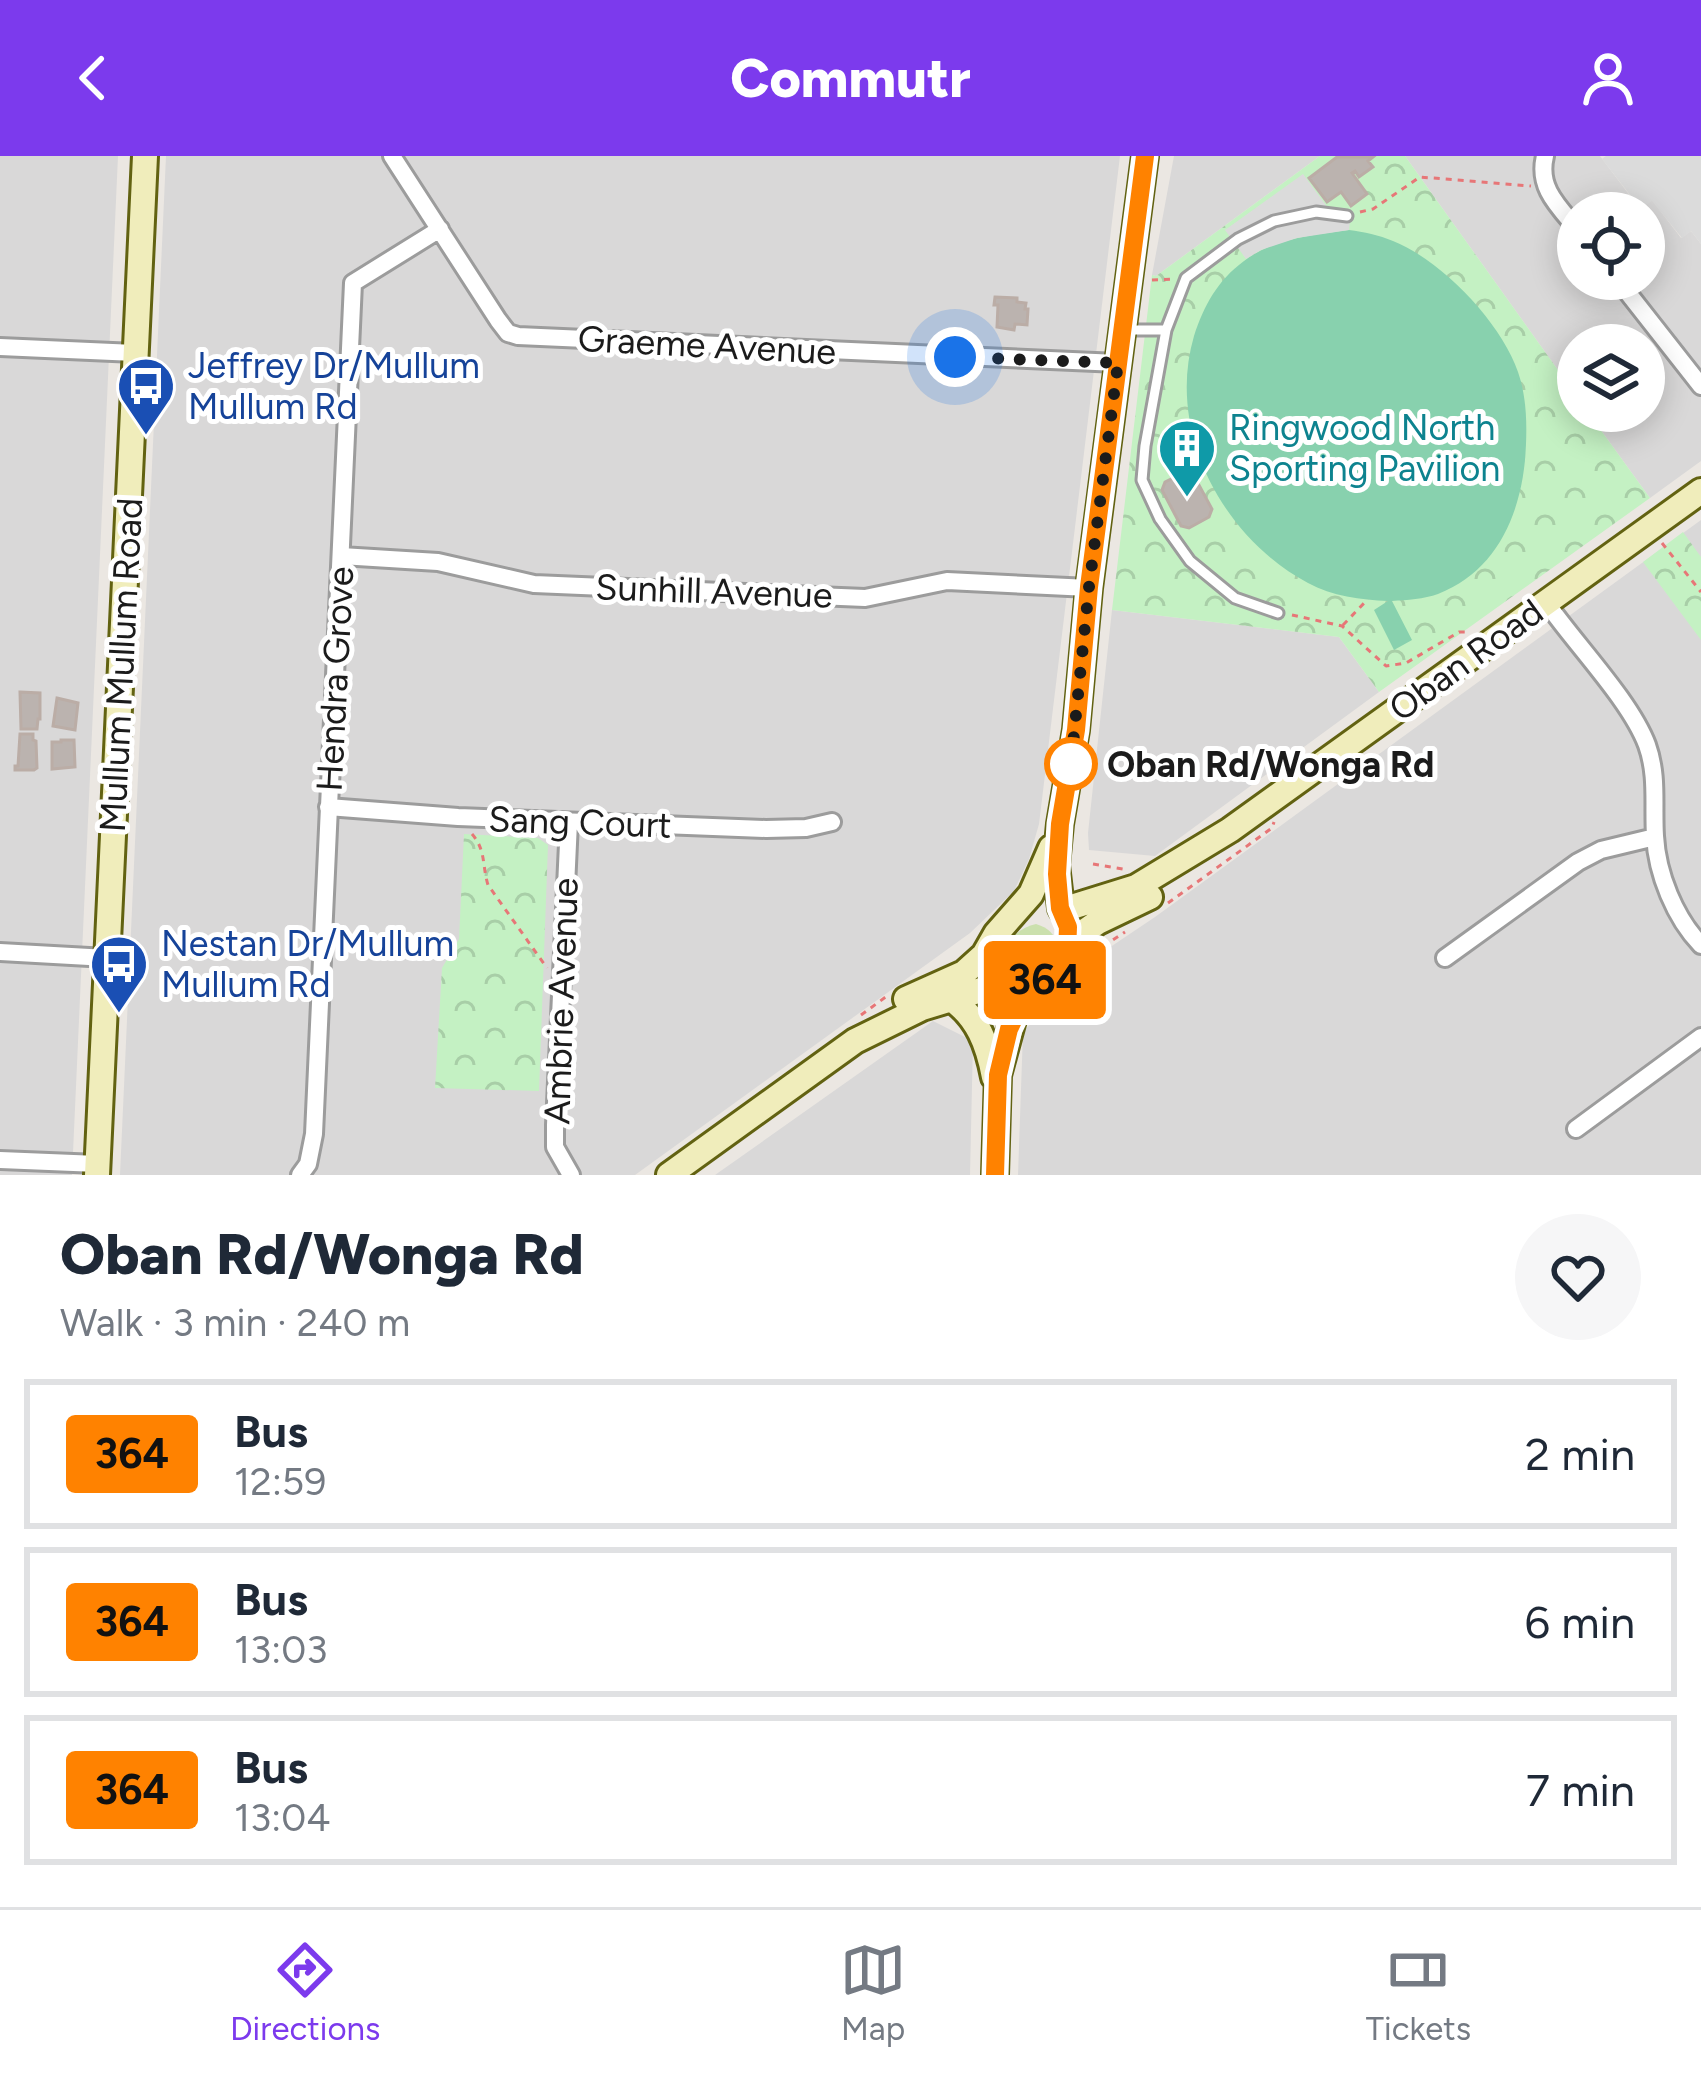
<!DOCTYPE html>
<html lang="en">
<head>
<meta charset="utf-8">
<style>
  body { margin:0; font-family:Figtree,sans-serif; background:#f6f6f7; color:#1f2937; height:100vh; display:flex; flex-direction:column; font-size:45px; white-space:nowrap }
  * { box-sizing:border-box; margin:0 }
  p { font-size:39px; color:#747a83 }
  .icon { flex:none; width:66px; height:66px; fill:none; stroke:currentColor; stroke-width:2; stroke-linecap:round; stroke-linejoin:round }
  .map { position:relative; height:1019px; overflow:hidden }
  .details { display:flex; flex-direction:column; background:#fff; flex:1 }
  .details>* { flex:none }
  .badge { padding:0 24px; border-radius:9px; font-size:42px; line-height:78px }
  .buttons { position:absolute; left:1557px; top:36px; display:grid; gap:24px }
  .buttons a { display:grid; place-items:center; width:108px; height:108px; border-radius:50%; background:#fff; box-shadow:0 6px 30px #0003; font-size:60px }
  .you { position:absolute; width:60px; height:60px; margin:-30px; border:9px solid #fff; border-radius:50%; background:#1a73e8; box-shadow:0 0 0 18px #1a73e833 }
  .map>.badge { position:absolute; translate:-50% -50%; box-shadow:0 0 0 6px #fff }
  .round { display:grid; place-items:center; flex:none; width:126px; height:126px; border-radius:63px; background:#f6f6f7 }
  .headline { display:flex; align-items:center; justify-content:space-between; height:204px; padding:0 60px }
  h1 { font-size:57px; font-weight:800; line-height:90px }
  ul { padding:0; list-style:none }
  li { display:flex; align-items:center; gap:36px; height:150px; margin:0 24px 18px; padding:0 36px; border:6px solid #e0e1e3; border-radius:0px }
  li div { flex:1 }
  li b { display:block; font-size:45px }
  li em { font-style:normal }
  li .badge { min-width:132px; font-weight:700; text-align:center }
  header { display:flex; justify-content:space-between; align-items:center; height:156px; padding:0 60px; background:#7c3aed; color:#fff; font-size:54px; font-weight:800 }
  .tabs { display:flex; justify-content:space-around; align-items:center; height:168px; border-top:3px solid #e0e1e3; background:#fff; font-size:33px; color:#747a83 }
  .tabs a { display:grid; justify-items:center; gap:6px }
  .tabs .active { color:#7c3aed }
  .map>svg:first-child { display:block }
  .residential { fill:#d9d8d8; fill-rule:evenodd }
  .grass { fill:#cbe0ad }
  .park { fill:url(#park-crowns) }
  .pitch { fill:#88d1ae }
  .parking { fill:#dbdbdb }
  .building { fill:#bbb3af; stroke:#bbada6; stroke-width:3 }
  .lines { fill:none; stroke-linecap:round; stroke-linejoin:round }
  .lane-casing { stroke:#9c9c9c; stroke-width:15 }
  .street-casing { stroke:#9c9c9c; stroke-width:22 }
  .secondary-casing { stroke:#626211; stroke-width:30 }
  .path { stroke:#e77677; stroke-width:3; stroke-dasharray:6 6; stroke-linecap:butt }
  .lane { stroke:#fff; stroke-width:9 }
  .street { stroke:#fff; stroke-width:16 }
  .secondary { stroke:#f0edbb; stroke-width:24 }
  .line-casing { stroke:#fff; stroke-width:27 }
  .line { stroke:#ff8200; stroke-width:18 }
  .walk { stroke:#1b1b1b; stroke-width:12; stroke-dasharray:0 21.6 }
  .stop-dot { fill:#fff; stroke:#ff8200; stroke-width:6 }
  .labels { text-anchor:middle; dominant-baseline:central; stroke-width:10; stroke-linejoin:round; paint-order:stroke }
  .street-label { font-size:36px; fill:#1b1b1b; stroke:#fff }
  .transit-label { font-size:36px; fill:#164399; stroke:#fff; text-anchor:start }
  .culture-label { font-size:36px; fill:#0d838f; stroke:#fff; text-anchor:start }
  .stop-label { font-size:36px; font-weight:bold; fill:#1b1b1b; stroke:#fff; text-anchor:start }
</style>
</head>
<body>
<header><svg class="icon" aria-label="back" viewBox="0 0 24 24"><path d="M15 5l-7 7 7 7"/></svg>Commutr<svg class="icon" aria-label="person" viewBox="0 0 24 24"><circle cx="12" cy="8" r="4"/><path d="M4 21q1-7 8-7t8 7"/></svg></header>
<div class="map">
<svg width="1701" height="1019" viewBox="0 0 1701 1019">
  <defs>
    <pattern id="park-crowns" width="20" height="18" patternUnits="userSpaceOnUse" patternTransform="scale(3)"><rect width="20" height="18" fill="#c4f1c3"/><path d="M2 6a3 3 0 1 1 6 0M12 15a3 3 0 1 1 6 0" fill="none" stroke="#a8cea7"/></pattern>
  </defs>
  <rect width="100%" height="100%" fill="#ebe7e2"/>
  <!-- residential -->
  <path class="residential" d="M0 0H118L72 1019H0Z
    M166 0H1120L1039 668 1029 703 1014 735 970 777 635 1019H120Z
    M1174 0H1320L1156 120 1152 119Z
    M1405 0H1600L1640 53 1652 44 1681 82 1691 75 1701 88V305L1650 342 1587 255H1644V189H1578V242ZM1578 57H1644V123H1578Z
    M1701 364V1019H1018L1023 876 1082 810 1155 761Z
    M1112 454 1339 481 1379 536 1155 700 1089 694 1088 677Z
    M933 865 973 885 970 1019H715Z"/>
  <!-- grass -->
  <path class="grass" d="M1036 768C1081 782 1035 822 1007 819L1001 811C1000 791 1016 772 1036 768Z"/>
  <!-- park -->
  <path class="park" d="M1320 0H1405L1578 242V255H1587L1650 342 1379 536 1339 481 1112 454 1152 119 1156 120Z
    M1683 376 1701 401V484L1643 406Z
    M464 678 538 682 548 689 539 935 435 932 442 812 459 783Z"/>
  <!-- pitch -->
  <path class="pitch" d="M1349 74C1364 76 1379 79 1393 85 1441 104 1501 166 1518 216 1526 239 1527 264 1526 288 1524 351 1500 414 1438 438 1424 443 1407 444 1392 445L1412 484 1394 494 1374 454 1388 445C1361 444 1332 440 1308 427 1222 381 1166 275 1194 180 1204 149 1218 124 1244 105 1274 82 1313 79 1349 74Z"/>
  <!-- parking -->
  <path class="parking" d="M1606 0H1701V88L1691 75 1682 82 1652 45 1641 53 1602 3Z
    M1303 18 1328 52 1351 55 1349 74 1297 82 1261 94 1246 103 1225 74Z"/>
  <!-- building -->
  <path class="building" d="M1337 1H1373L1368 5 1373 11 1359 21 1355 15 1352 17 1367 38 1351 50 1341 36 1327 46 1309 22Z
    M995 141 1017 142V146L1026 147 1025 153H1028L1027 169 1015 168 1014 174 997 171 998 149H994Z
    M1185 316 1193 318 1212 353 1209 361 1189 372 1181 370 1162 334 1165 326Z
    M20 536 40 537V563H38L37 573H21Z
    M57 542 78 547 75 574 53 570Z
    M20 578H33V584L36 585 37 612 34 614H15V610H18Z
    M61 584H74L75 611 52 613V586H61Z"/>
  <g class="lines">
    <!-- lane casing -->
    <g class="lane-casing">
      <path id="lane" d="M1128 174H1166
        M1278 457 1235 442 1190 405 1160 363 1142 324 1145 290 1166 174 1186 122 1238 83 1274 65 1316 56 1347 60"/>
    </g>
    <!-- street casing -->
    <g class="street-casing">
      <path id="street" d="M392 0 498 164 508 177 518 180 1118 207
        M1545 0C1537 32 1559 51 1578 74
        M1617 123 1701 230
        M0 191 135 197
        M341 400 438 406 534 428 865 442 947 425 1089 432
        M1546 446C1575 488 1630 544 1647 589 1658 620 1653 648 1655 680 1657 718 1675 762 1701 789
        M328 651 458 661 766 673 806 672 832 666
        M569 666 555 969V991L571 1019
        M0 796 107 802
        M1445 802 1578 706 1601 694 1655 681
        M1576 973 1701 881
        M0 1004 98 1008
        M300 1019 308 1008 314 978 353 127 440 73"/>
    </g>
    <!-- secondary casing -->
    <g class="secondary-casing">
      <path id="secondary" d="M1061 752 1056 709 1060 668 1076 574 1089 432 1145 0
        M1062 754 1136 731 1230 674 1701 335
        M950 842C978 861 988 889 994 921
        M906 843 964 817 984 799 996 778 1031 738 1051 692
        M97 1019 145 0
        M669 1019 855 885 922 852 991 831
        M995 1019 998 919 1014 860 1023 846 1048 821 1085 775 1098 766 1150 741"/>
    </g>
    <!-- path -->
    <path class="path" d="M1360 56 1373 53 1420 21 1531 30
      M1152 124 1173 123
      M1662 387 1701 436
      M1292 459 1342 470 1386 510 1406 507 1459 476H1467
      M1343 469 1368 443
      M472 678C486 694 482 709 488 729L547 812
      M1093 708 1123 713
      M1168 747 1272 672 1274 666
      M1093 797 1125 776
      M861 859 887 840"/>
    <!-- lane -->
    <use href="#lane" class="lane"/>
    <!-- street -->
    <use href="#street" class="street"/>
    <!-- secondary -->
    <use href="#secondary" class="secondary"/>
  </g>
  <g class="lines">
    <!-- line casing -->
    <g class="line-casing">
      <path id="line" d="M995 1019 998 919 1009 873 1021 848 1048 821 1067 796 1068 771 1060 752 1057 718 1060 668 1076 574 1089 431 1145 0"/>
    </g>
    <!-- line -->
    <use href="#line" class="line"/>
    <!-- walk -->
    <path class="walk" d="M955 201 1118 207 1089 431 1071 608"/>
  </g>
  <!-- icons -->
  <defs>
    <g id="bus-pin" transform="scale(3)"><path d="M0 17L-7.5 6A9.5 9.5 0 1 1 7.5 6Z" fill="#1a4fb4" stroke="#fff"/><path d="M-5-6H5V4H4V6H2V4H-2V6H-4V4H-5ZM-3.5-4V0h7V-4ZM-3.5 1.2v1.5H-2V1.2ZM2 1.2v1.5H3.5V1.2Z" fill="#fff"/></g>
    <g id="building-pin" transform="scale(3)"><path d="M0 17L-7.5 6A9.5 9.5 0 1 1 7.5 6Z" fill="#0f9aa8" stroke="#fff"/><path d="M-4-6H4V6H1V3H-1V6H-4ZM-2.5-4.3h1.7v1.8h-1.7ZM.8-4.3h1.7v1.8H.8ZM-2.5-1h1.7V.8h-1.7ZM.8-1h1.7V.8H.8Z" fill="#fff"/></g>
  </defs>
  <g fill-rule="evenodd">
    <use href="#bus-pin" x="146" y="230"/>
    <use href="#building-pin" x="1187" y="292"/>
    <use href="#bus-pin" x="119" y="808"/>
  </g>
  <!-- markers -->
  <circle class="stop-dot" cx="1071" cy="608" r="24"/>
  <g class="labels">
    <!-- street labels -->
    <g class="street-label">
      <text transform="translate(707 189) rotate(3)">Graeme Avenue</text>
      <text transform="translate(714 435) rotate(2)">Sunhill Avenue</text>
      <text transform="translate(1466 504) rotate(-36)">Oban Road</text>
      <text transform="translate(121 509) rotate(-87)">Mullum Mullum Road</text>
      <text transform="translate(335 523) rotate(-87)">Hendra Grove</text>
      <text transform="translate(580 666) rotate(2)">Sang Court</text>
      <text transform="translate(561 845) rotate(-88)">Ambrie Avenue</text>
    </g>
    <!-- transit labels -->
    <g class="transit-label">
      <text x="188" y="209">Jeffrey Dr/Mullum<tspan x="188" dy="41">Mullum Rd</tspan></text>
      <text x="161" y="787">Nestan Dr/Mullum<tspan x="161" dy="41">Mullum Rd</tspan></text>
    </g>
    <!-- culture labels -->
    <g class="culture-label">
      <text x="1229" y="271">Ringwood North<tspan x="1229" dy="41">Sporting Pavilion</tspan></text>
    </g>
    <!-- stop labels -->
    <g class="stop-label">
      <text x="1107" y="608">Oban Rd/Wonga Rd</text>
    </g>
  </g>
</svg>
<div class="buttons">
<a><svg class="icon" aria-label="locate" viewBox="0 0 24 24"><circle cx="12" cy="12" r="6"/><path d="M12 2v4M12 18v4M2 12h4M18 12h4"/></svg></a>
<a><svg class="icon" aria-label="layers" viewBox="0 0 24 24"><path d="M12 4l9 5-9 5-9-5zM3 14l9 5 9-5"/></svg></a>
</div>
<div class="you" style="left:955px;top:201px"></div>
<b class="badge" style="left:1045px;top:824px;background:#ff8200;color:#111">364</b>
</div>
<section class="details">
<div class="headline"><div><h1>Oban Rd/Wonga Rd</h1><p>Walk · 3 min · 240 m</p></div><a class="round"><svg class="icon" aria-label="heart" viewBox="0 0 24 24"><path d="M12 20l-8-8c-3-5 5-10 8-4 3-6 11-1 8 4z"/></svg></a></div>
<ul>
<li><span class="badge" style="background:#ff8200;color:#111">364</span><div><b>Bus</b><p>12:59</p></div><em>2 min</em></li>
<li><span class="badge" style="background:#ff8200;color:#111">364</span><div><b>Bus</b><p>13:03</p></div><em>6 min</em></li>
<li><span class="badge" style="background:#ff8200;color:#111">364</span><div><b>Bus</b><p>13:04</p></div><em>7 min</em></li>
</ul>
</section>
<nav class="tabs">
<a class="active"><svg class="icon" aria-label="directions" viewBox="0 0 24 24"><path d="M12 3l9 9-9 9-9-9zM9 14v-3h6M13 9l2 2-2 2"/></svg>Directions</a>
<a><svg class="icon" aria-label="map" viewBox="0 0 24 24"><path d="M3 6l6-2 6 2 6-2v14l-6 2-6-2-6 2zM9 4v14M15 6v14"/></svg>Map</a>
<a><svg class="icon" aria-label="tickets" viewBox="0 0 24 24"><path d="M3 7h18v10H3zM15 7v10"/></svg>Tickets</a>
</nav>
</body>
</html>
